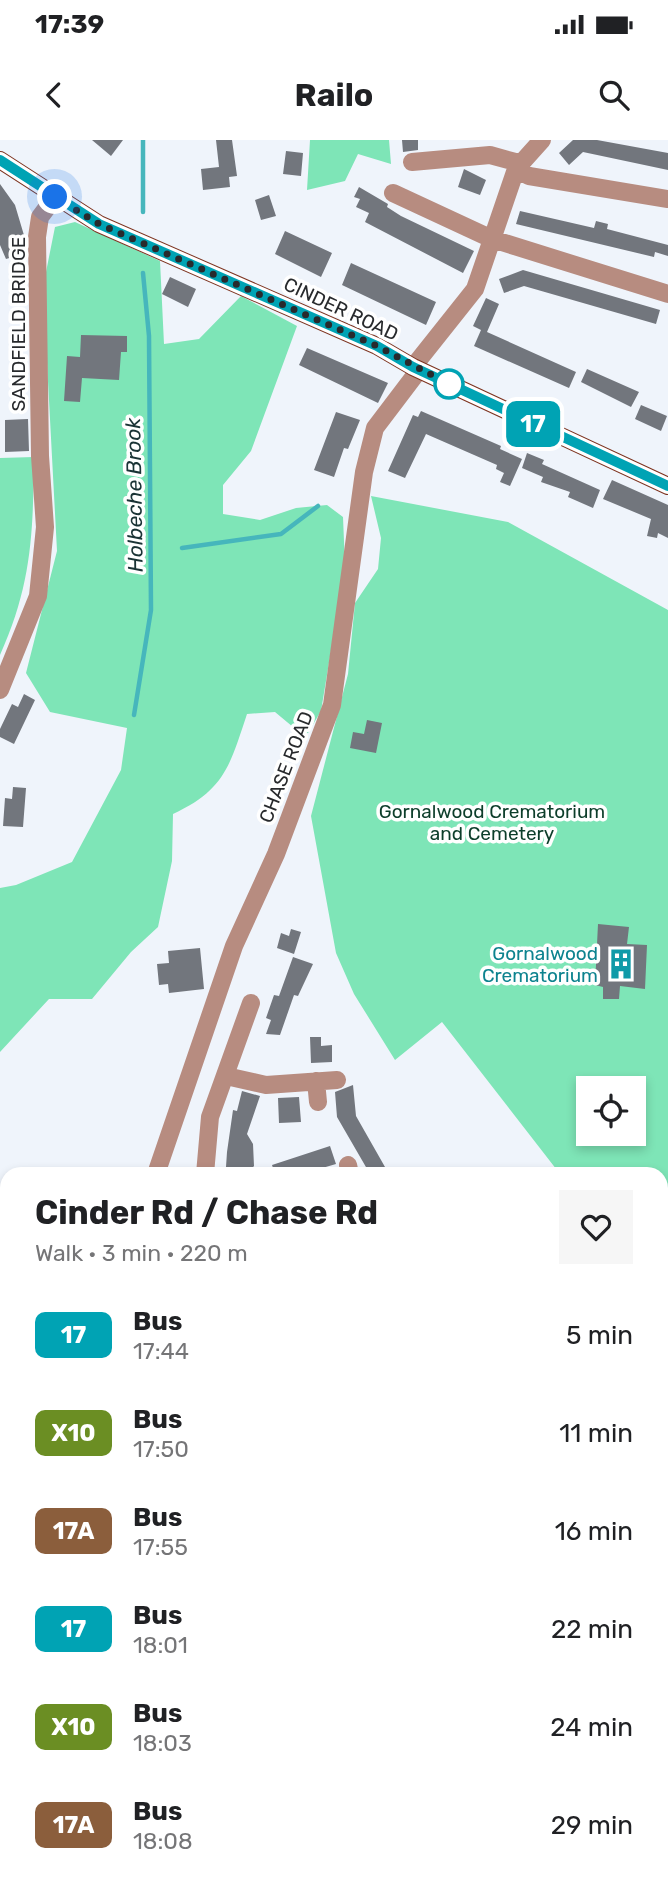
<!DOCTYPE html>
<html lang="en">
<head>
<meta charset="utf-8">
<style>
  body { margin:0; font-family:Rubik,sans-serif; background:#f6f6f6; color:#202124; height:100vh; display:flex; flex-direction:column; font-size:26px; white-space:nowrap }
  * { box-sizing:border-box; margin:0 }
  p { font-size:23px; color:#757577 }
  .icon { flex:none; width:38px; height:38px; fill:none; stroke:currentColor; stroke-width:2; stroke-linecap:round; stroke-linejoin:round }
  .map { position:relative; flex:1; overflow:hidden }
  .details { position:absolute; left:0px; top:1027px; width:668px; height:723px; display:flex; flex-direction:column; background:#fff; border-radius:21px 21px 0 0; box-shadow:0 4px 10px #0003 }
  .details>* { flex:none }
  .badge { padding:0 14px; border-radius:10px; font-size:24px; line-height:46px }
  .tools { position:absolute; left:576px; top:936px; display:grid; gap:14px }
  .tools a { display:grid; place-items:center; width:70px; height:70px; border-radius:0px; background:#fff; box-shadow:0 4px 10px #0003; font-size:35px }
  .you { position:absolute; width:35px; height:35px; margin:-18px; border:5px solid #fff; border-radius:50%; background:#1a73e8; box-shadow:0 0 0 10px #1a73e833 }
  .map>.badge { position:absolute; translate:-50% -50%; box-shadow:0 0 0 4px #fff }
  .round { display:grid; place-items:center; flex:none; width:74px; height:74px; border-radius:0px; background:#f6f6f6 }
  .head { display:flex; align-items:center; justify-content:space-between; height:119px; padding:0 35px }
  h1 { font-size:33px; font-weight:700; line-height:52px }
  ul { padding:0; list-style:none }
  li { display:flex; align-items:center; gap:21px; height:98px; padding:0 35px }
  li div { flex:1 }
  li b { display:block; font-size:26px }
  li em { font-style:normal }
  li .badge { min-width:77px; font-weight:700; text-align:center }
  .status { display:flex; justify-content:space-between; align-items:center; height:49px; padding:0 35px; background:#fff; direction:ltr }
  .status svg { height:19px; fill:currentColor }
  header { display:flex; justify-content:space-between; align-items:center; height:91px; padding:0 35px; background:#fff; font-size:32px; font-weight:700 }
  .map>svg:first-child { display:block }
  .industrial { fill:#fde2e3 }
  .green { fill:#7ee5b7; fill-rule:evenodd }
  .lines { fill:none; stroke-linecap:round; stroke-linejoin:round }
  .stream { stroke:#46b6bc; stroke-width:4.5 }
  .building { fill:#72767d }
  .minor { stroke:#b78c80; stroke-width:18 }
  .major { stroke:#7d3421; stroke-width:18 }
  .line-casing { stroke:#fff; stroke-width:16 }
  .line { stroke:#00a3b4; stroke-width:10 }
  .walk { stroke:#282a2d; stroke-width:7; stroke-dasharray:0 12.6 }
  .stop-dot { fill:#fff; stroke:#00a3b4; stroke-width:3.5 }
  .labels { text-anchor:middle; dominant-baseline:central; stroke-width:7; stroke-linejoin:round; paint-order:stroke }
  .street-label { font-size:19px; fill:#282a2d; stroke:#fff }
  .park-label { font-size:19px; fill:#0d3e2b; stroke:#fff }
  .culture-label { font-size:19px; fill:#0d838f; stroke:#fff; text-anchor:end }
  .water-label { font-size:21px; font-style:italic; fill:#1a3335; stroke:#fff }
</style>
</head>
<body>
<div class="status"><b>17:39</b><svg viewBox="0 0 49 12"><path d="M0 12V9h3v3zM5 12V6h3v6zM10 12V3h3v9zM15 12V0h3v12zM26 1h20v11H26zM47 4h2v5h-2z"/></svg></div>
<header><svg class="icon" aria-label="back" viewBox="0 0 24 24"><path d="M15 5l-7 7 7 7"/></svg>Railo<svg class="icon" aria-label="search" viewBox="0 0 24 24"><circle cx="10" cy="10" r="6"/><path d="M15 15l6 6"/></svg></header>
<div class="map">
<svg width="668" height="1749" viewBox="0 0 668 1749">
  <rect width="100%" height="100%" fill="#eff4fb"/>
  <!-- industrial -->
  <path class="industrial" d="M7 1582V1743H262L255 1749H0V1586Z"/>
  <!-- green -->
  <path class="green" d="M310 0H389L391 24 358 14 345 41 307 50Z
    M75 82 160 121 164 204 199 199 241 156 297 186 251 311 223 345V374L260 380 296 368 327 365 343 377 345 426 321 571 308 593 293 587 275 572 247 574C230 625 225 650 173 674L172 721 158 787 131 812 92 859H49L0 912V748L16 745 72 722 121 630 127 588 50 572 26 533 57 411 43 147 55 87Z
    M34 317C33 393 32 444 0 515V318Z
    M371 356 508 382 668 470V1345L662 1342V1034H560L442 882 395 920 354 854 336 813 311 676 348 534 355 463 378 429 381 398ZM588 948H634V994H588Z
    M7 1403V1582L0 1586V1404Z
    M662 1445 668 1448V1660L662 1658Z"/>
  <g class="lines">
    <!-- stream -->
    <path class="stream" d="M143 72V0
      M182 408 281 394 318 366
      M134 575 151 470 149 196 143 133"/>
  </g>
  <!-- building -->
  <path class="building" d="M92 0H123L111 16Z
    M216 0H232L237 36 229 37 230 47 203 50 201 29 219 27Z
    M402 0H418V10L403 12Z
    M573 0H597L668 13V30L583 12 569 25 559 13Z
    M286 11 303 13 301 36 283 34Z
    M464 29 486 40 480 55 458 47Z
    M0 44 15 65 26 102V113L6 119 0 105Z
    M359 47 388 64 387 67 401 76 474 111 463 133 365 82 369 73 356 67 360 59 354 57Z
    M269 55 276 76 261 80 255 60Z
    M520 71 594 88 596 81 608 84 607 89 668 105V116L655 112 654 117 516 84Z
    M285 91 332 113 321 137 275 114Z
    M351 123 436 162 426 185 342 145Z
    M523 130 660 170 656 184 524 146 504 153 499 139Z
    M170 137 196 149 188 167 162 154Z
    M486 158 499 164 487 192 576 232 569 248 474 206 481 190 473 186Z
    M81 195 127 196V212H121L119 240 82 238 80 262 64 261 67 216 80 217Z
    M307 208 388 243 378 263 299 225Z
    M587 229 639 252 631 267 581 242Z
    M641 265 667 276 661 291 635 279Z
    M421 271 501 306 500 309 522 319 510 346 500 342 504 333 496 329 497 325 426 294 405 338 388 331 413 275 418 277Z
    M336 272 360 280 348 309 344 308 334 337 314 330Z
    M28 279 29 311 5 312V280Z
    M527 313 544 320 542 324 600 350 593 368 568 357 570 352 541 342 543 337 522 328Z
    M612 340 668 365V398L658 393 657 398 647 396 651 379 603 359Z
    M24 554 35 560 14 604 0 597V589L12 564 18 567Z
    M367 580 382 583 376 613 350 608 353 592 364 594Z
    M13 647 26 648 23 687 3 686 5 658 12 659Z
    M598 784 629 787 627 804 647 805 645 849 620 846 619 859H603V847L595 845Z
    M291 789 301 792 294 814 277 808 281 793 289 796Z
    M200 808 204 849 169 853 168 844 159 845 157 824 169 823 168 811Z
    M293 817 313 824 298 856 294 855 280 895 266 894 271 880 266 878 274 855 279 856Z
    M310 897H321V906L332 905V922L311 923Z
    M353 945 356 976 385 1027 374 1034H370L337 977 335 952Z
    M242 951 260 956 247 994 253 1004 254 1026 247 1034H232V1028L226 1027 227 1012 233 970 237 971Z
    M299 957 301 982 279 983 278 958Z
    M330 1006 336 1024 312 1031 313 1034H275L272 1025Z"/>
  <g class="lines">
    <!-- minor -->
    <path class="minor" d="M412 22 490 15 519 23
      M516 29 529 36 668 59
      M393 53 492 99 668 154
      M413 227 475 149 516 29 542 0
      M0 550 38 456 45 387 40 316 37 97 40 77 55 57
      M226 936 266 945 337 940
      M316 941 318 962
      M348 1025 350 1034
      M156 1034 234 806 276 714 332 565 364 332 375 288 419 230
      M205 1034 210 977 251 863
      M0 1210 7 1216
      M0 1313 7 1306
      M662 1356 668 1359"/>
    <!-- major -->
    <path class="major" d="M0 20 99 84 377 206 413 227 668 346"/>
  </g>
  <g class="lines">
    <!-- line casing -->
    <g class="line-casing">
      <path id="line" d="M0 20 99 84 377 206 413 227 668 346"/>
    </g>
    <!-- line -->
    <use href="#line" class="line"/>
    <!-- walk -->
    <path class="walk" d="M55 57 99 84 377 206 449 244"/>
  </g>
  <!-- icons -->
  <defs>
    <g id="building-bare" transform="scale(2.415)"><path d="M-4-6H4V6H1V3H-1V6H-4ZM-2.5-4.3h1.7v1.8h-1.7ZM.8-4.3h1.7v1.8H.8ZM-2.5-1h1.7V.8h-1.7ZM.8-1h1.7V.8H.8Z" fill="#0f9aa8" stroke="#fff" stroke-width="2.5" paint-order="stroke"/></g>
  </defs>
  <g fill-rule="evenodd">
    <use href="#building-bare" x="621" y="824"/>
  </g>
  <!-- markers -->
  <circle class="stop-dot" cx="449" cy="244" r="14"/>
  <g class="labels">
    <!-- street labels -->
    <g class="street-label">
      <text transform="translate(341 169) rotate(25)">CINDER ROAD</text>
      <text transform="translate(18 184) rotate(-90)">SANDFIELD BRIDGE</text>
      <text transform="translate(286 627) rotate(-69)">CHASE ROAD</text>
    </g>
    <!-- park labels -->
    <g class="park-label">
      <text x="492" y="671">Gornalwood Crematorium<tspan x="492" dy="22">and Cemetery</tspan></text>
    </g>
    <!-- culture labels -->
    <g class="culture-label">
      <text x="598" y="813">Gornalwood<tspan x="598" dy="22">Crematorium</tspan></text>
    </g>
    <!-- water labels -->
    <g class="water-label">
      <text transform="translate(134 355) rotate(-91)">Holbeche Brook</text>
    </g>
  </g>
</svg>
<div class="tools">
<a><svg class="icon" aria-label="locate" viewBox="0 0 24 24"><circle cx="12" cy="12" r="6"/><path d="M12 2v4M12 18v4M2 12h4M18 12h4"/></svg></a>
</div>
<div class="you" style="left:55px;top:57px"></div>
<b class="badge" style="left:533px;top:284px;background:#00a3b4;color:#fff">17</b>
<section class="details">
<div class="head"><div><h1>Cinder Rd / Chase Rd</h1><p>Walk · 3 min · 220 m</p></div><a class="round"><svg class="icon" aria-label="heart" viewBox="0 0 24 24"><path d="M12 20l-8-8c-3-5 5-10 8-4 3-6 11-1 8 4z"/></svg></a></div>
<ul>
<li><span class="badge" style="background:#00a3b4;color:#fff">17</span><div><b>Bus</b><p>17:44</p></div><em>5 min</em></li>
<li><span class="badge" style="background:#6b8e23;color:#fff">X10</span><div><b>Bus</b><p>17:50</p></div><em>11 min</em></li>
<li><span class="badge" style="background:#8b5e3c;color:#fff">17A</span><div><b>Bus</b><p>17:55</p></div><em>16 min</em></li>
<li><span class="badge" style="background:#00a3b4;color:#fff">17</span><div><b>Bus</b><p>18:01</p></div><em>22 min</em></li>
<li><span class="badge" style="background:#6b8e23;color:#fff">X10</span><div><b>Bus</b><p>18:03</p></div><em>24 min</em></li>
<li><span class="badge" style="background:#8b5e3c;color:#fff">17A</span><div><b>Bus</b><p>18:08</p></div><em>29 min</em></li>
</ul>
</section>
</div>
</body>
</html>
